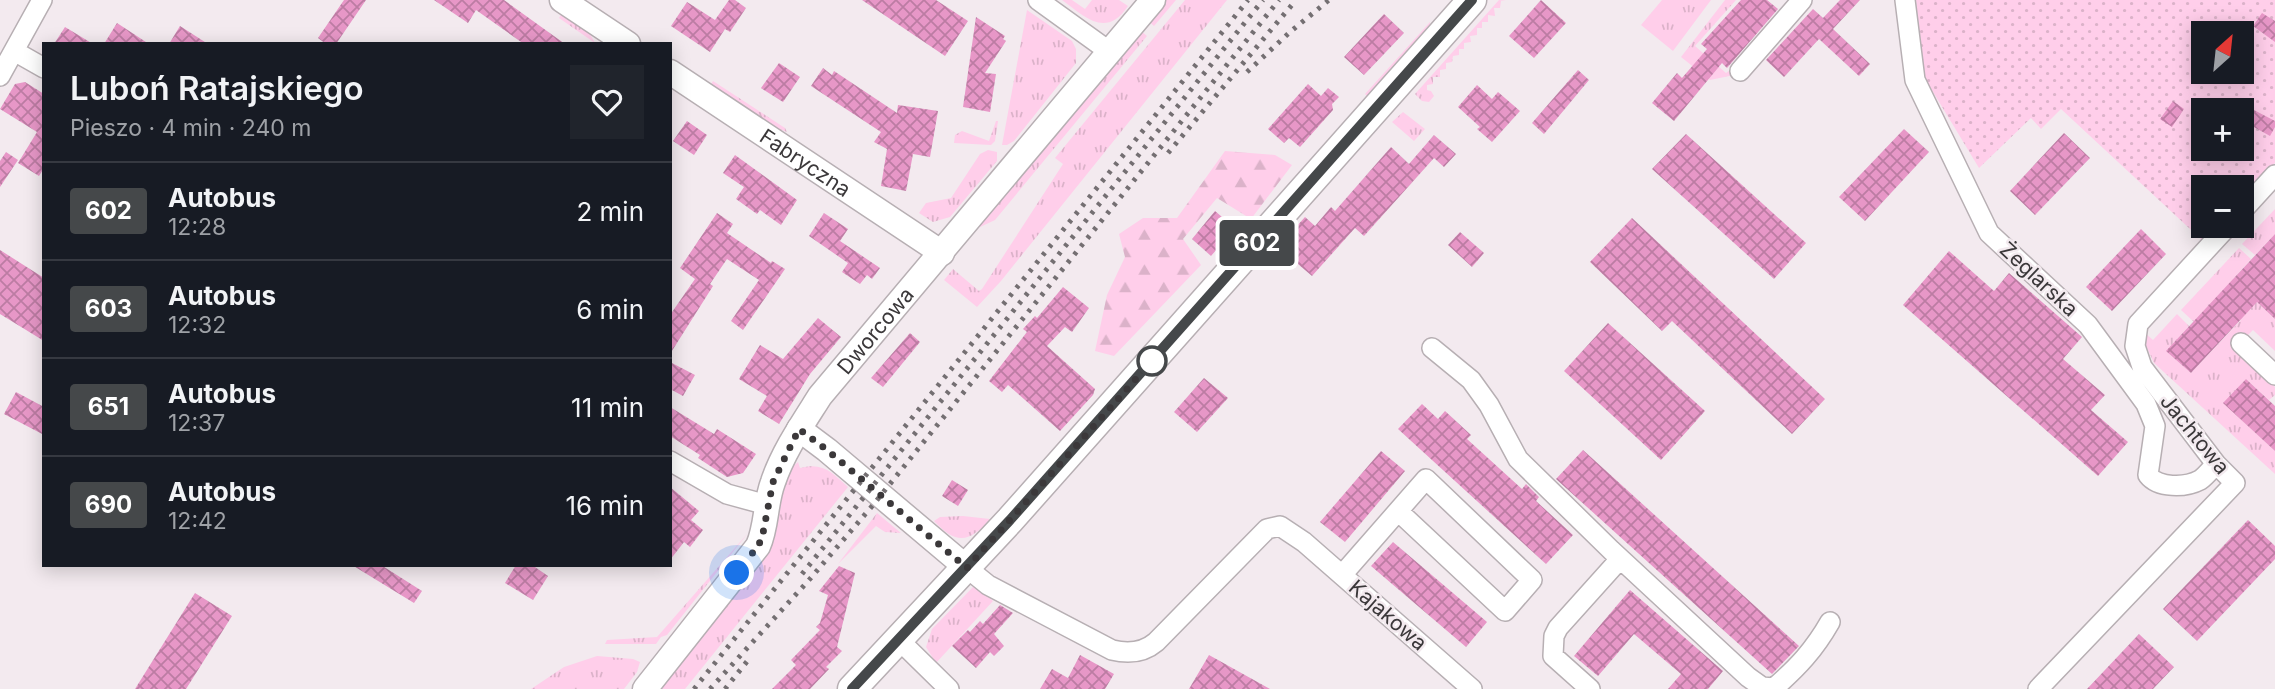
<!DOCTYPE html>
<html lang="pl">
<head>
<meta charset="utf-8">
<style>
  body { margin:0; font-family:Inter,sans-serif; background:#20242c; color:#f1f3f6; height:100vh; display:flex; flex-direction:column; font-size:26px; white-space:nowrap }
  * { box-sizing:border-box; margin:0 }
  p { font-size:23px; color:#9ea1a6 }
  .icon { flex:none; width:38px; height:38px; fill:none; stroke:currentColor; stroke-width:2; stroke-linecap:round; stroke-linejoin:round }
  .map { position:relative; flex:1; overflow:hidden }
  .details { position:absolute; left:42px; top:42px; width:630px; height:525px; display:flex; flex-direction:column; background:#171b24; border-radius:0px; box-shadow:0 4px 18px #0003 }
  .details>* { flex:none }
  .badge { padding:0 14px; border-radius:5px; font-size:24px; line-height:46px }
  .needle { width:46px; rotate:27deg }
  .controls { position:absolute; left:2191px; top:21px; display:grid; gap:14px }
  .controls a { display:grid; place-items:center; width:63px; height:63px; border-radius:0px; background:#171b24; box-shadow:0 4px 18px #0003; font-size:35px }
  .you { position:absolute; width:35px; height:35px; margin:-18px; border:5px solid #fff; border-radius:50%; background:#1a73e8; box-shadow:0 0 0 10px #1a73e833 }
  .map>.badge { position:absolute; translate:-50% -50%; box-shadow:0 0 0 4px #fff }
  .round { display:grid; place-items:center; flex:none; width:74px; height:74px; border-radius:0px; background:#20242c }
  .summary { display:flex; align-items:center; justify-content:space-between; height:119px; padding:0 28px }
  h1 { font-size:33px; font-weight:600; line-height:52px }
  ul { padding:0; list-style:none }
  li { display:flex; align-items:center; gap:21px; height:98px; padding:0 28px; border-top:2px solid #363941 }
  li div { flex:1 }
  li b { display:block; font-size:26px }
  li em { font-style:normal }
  li .badge { min-width:77px; font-weight:700; text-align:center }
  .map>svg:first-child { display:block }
  .grass { fill:url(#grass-tufts) }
  .forest { fill:url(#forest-firs) }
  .garden { fill:url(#garden-dots); fill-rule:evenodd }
  .building { fill:url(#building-cross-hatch) }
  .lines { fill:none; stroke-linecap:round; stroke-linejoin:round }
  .minor-casing { stroke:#b7afb3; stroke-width:22 }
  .tertiary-casing { stroke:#b7afb3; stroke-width:27 }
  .secondary-casing { stroke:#b7afb3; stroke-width:31 }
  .minor { stroke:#fff; stroke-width:19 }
  .tertiary { stroke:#fff; stroke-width:24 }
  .secondary { stroke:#fff; stroke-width:28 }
  .rail { stroke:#746f72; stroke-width:5; stroke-dasharray:3.5 7; stroke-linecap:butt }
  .line-casing { stroke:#fff; stroke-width:16 }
  .line { stroke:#45484a; stroke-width:10 }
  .walk { stroke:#3b383a; stroke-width:7; stroke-dasharray:0 12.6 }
  .stop-dot { fill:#fff; stroke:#45484a; stroke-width:3.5 }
  .labels { text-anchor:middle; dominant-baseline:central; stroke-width:5; stroke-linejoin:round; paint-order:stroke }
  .street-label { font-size:21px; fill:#3b383a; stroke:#f3eaef }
</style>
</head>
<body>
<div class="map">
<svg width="2275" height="689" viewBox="0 0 2275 689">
  <defs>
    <pattern id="grass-tufts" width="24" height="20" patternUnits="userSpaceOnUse" patternTransform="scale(1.75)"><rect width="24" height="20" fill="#ffceea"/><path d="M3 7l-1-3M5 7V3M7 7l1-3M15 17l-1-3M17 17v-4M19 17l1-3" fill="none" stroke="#dbb2c9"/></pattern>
    <pattern id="forest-firs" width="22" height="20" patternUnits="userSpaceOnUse" patternTransform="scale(1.75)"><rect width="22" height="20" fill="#ffceea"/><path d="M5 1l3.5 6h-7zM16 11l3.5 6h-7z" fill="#dbb2c9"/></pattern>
    <pattern id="garden-dots" width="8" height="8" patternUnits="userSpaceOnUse" patternTransform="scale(1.75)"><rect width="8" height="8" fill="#ffceea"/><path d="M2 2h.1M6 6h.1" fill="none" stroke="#dbb2c9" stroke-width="1.8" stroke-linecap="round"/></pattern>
    <pattern id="building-cross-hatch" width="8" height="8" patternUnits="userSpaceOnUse" patternTransform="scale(1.75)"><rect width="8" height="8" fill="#e797c7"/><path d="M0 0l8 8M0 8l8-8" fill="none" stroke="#bc7ca3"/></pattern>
  </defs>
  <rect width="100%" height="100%" fill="#f3eaef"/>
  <!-- grass -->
  <path class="grass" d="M1062 0H1072L1085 9 1092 0H1119L1128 6C1106 39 1085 17 1062 0Z
    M1166 0H1176L1154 26 1148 21Z
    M1185 0H1227L1001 281 977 307 944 280 953 269 979 291 982 289 1063 164 1055 158Z
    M1499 0 1506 1H1501L1500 8H1494L1495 16 1488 15V22H1482V28H1477V35L1470 36 1471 42 1464 43V49H1459V55L1453 56 1452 62 1446 63V69L1440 70V77H1433V84L1427 85V90L1431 91 1434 96 1429 102 1422 101 1415 94Z
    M1662 0H1711L1673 51 1641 25Z
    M1725 0H1736L1695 46 1726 73 1733 68 1739 74 1710 80 1681 57Z
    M1027 10 1072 41 1076 49V63L1014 141 1007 145H1002Z
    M562 13 590 34 595 43 559 18Z
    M1430 22V27L1370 99 1365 94Z
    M1141 31 1147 36 995 220 978 228Z
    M713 81 785 128 787 132 766 124 710 86Z
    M1403 112 1425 129 1414 141 1392 122Z
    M996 121H998L995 141 991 145 954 143 955 135 962 131 989 141Z
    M988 150 997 152V161L950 217 933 222 919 213 926 203 951 198 980 154Z
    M2275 209V234L2255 255 2242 244Z
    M2239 248 2251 259 2233 279 2275 319V351L2253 330 2234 349 2275 387V395L2269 400 2246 379 2224 403 2275 451V474L2154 363 2141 335 2144 332 2153 340 2177 314 2189 326 2167 351 2191 373 2241 320 2217 297 2194 322 2181 310Z
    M798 462 800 468C824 462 832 473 848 487L685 689H655L781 488 789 470Z
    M877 513 901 533 885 532 876 526 838 564Z
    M963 516 990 519C970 542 957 546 934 521L940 517Z
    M748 533 667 635 661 637 656 644H605L607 640 657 637Z
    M975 585 993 601 936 663 926 647 932 629Z
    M597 656 633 659 640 662 637 672 624 689H531L564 667Z"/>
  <!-- forest -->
  <path class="forest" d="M1225 151 1275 155 1292 165 1251 219 1217 198 1183 239 1201 265 1114 356 1095 351 1107 295 1125 257 1119 234 1143 218H1177Z"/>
  <!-- garden -->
  <path class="garden" d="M1916 0H2275V163L2242 199V187H2203V226H2217L2203 241 2061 109 2041 129 2031 118 1979 168 1924 77ZM2203 33H2242V72H2203ZM2203 110H2242V149H2203Z"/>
  <!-- building -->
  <path class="building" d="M344 0H366L336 44H326L318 38Z
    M434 0H504L565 44H524L476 10 468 23Z
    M729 0H735L746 8 730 32 725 29 710 52 671 26 687 2 715 20Z
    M862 0H936L968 21 945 56Z
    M1541 0 1566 23 1534 58 1509 36Z
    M1741 0H1767L1778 9 1727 68 1722 63 1674 121 1652 103 1677 73 1682 78 1707 49 1701 44Z
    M1840 0H1860L1833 29 1870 64 1859 76 1819 39 1784 77 1766 60 1813 9 1823 18Z
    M2262 13 2275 21V42L2253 26Z
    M1384 14 1404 33 1364 75 1344 57Z
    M976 17 1005 36 1003 39 1006 41 985 73 996 74 990 112 963 107Z
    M117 23 149 44H104Z
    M180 26 208 44H169Z
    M65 27 93 44H54Z
    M779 63 800 77 783 102 761 88Z
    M823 68 832 75 834 71 897 113 898 105 938 111 930 157 913 154 906 191 881 186 887 149 874 142 881 132 811 86Z
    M1578 70 1589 80 1544 134 1532 123Z
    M25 82 44 94V168L39 176 18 163 37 132 0 109 15 84Z
    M1308 84 1321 96 1328 88 1339 97 1332 104 1333 110 1300 147 1289 138 1284 143 1268 129Z
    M1477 85 1492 99 1498 92 1520 111 1492 142 1477 129 1480 127 1458 107Z
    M2173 101 2184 109 2172 127 2160 119Z
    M2252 109 2275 121V127L2270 136 2245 122Z
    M687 121 707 135 694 155 673 141Z
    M1904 129 1929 152 1865 221 1839 197Z
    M2064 133 2090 158 2035 215 2010 191Z
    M1686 134 1806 243 1774 279 1652 169Z
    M1434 135 1456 154 1444 167 1434 158 1364 236 1355 228 1312 276 1278 247 1305 217 1315 226 1331 207 1335 211 1391 147 1409 164Z
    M6 152 18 160 0 187V161Z
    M735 155 797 200 781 225 760 210 757 214 736 199 744 187 723 173Z
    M1215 211 1235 228 1211 256 1192 239Z
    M717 213 733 224 727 233 771 263 772 261 785 269 743 330 731 321 759 280 727 259 710 284 713 286 670 354V315L695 279 680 268Z
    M824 213 848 229 840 241 880 268 872 279 867 275 860 284 842 272 848 263 809 236Z
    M1632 218 1825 399 1792 434 1672 321 1662 331 1590 262Z
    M2141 229 2166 254 2112 311 2086 287Z
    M1460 232 1484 253 1472 267 1448 245Z
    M2275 234V319L2257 302 2191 373 2166 351Z
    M0 250 44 278V341L0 314Z
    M1949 251 1994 291 2009 273 2082 337 2063 359 2105 395 2091 410 2128 442 2098 476 1903 305Z
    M1063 287 1089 308 1072 332 1065 327 1047 346 1095 389 1093 395 1060 431 1008 385 1002 392 989 381 1027 332 1023 329 1035 316 1037 318Z
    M818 318 841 337 810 374 779 424 758 411 767 396 739 379 760 345 783 359Z
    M1608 323 1705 411 1661 460 1564 371Z
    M910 333 920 342 883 387 871 378Z
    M670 362 695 375 683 396 670 389Z
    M1204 378 1228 398 1197 432 1174 412Z
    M2246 379 2275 406V451L2223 403Z
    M16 392 44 407V435L4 414Z
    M1422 404 1438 419 1445 411 1471 435 1467 439 1522 489 1526 484 1539 497 1536 501 1573 535 1546 564 1398 429Z
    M670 407 714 434 717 429 756 454 743 473 727 477 698 458 700 455 670 436Z
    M1583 450 1799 646 1772 674 1556 479Z
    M1381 451 1405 471 1345 542 1320 522Z
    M952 480 968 490 958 506 942 496Z
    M670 487 699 511 691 520 703 530 690 547 684 542 670 560Z
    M2248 520 2275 546V559L2197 641 2163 609Z
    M1393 542 1487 622 1466 647 1371 566Z
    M352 565H381L422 591 414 603Z
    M516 565H532L548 576 533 600 505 583Z
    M839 566 855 573 837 647 842 651 826 667 829 669 810 689H772L796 665 791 660 820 630 816 627 820 623 828 595 819 591Z
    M1630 590 1723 671 1708 689H1668L1681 674 1634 634 1598 676 1574 656Z
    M195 593 232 616 186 689H135Z
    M1000 605 1013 613 994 634 1004 646 994 656 990 652 976 668 952 646 968 630 970 632 980 621 983 624Z
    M2139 634 2174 667 2153 689H2087Z
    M1080 655 1114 674 1105 689H1040L1052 669 1068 678Z
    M1209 655 1270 689H1189Z"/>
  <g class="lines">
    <!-- minor casing -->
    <g class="minor-casing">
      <path id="minor" d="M1038 0 1110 52
        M1905 0 1915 80 1989 233 2088 325 2146 404 2155 426 2148 475C2158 488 2185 488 2200 480 2206 476 2211 469 2216 464
        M14 51 44 68
        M1740 71 1802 0
        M0 76 42 0
        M2242 211 2275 175
        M2241 343 2275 375
        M1432 348 1471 380 1489 405 1518 459 1611 550 1748 677 1762 687 1774 688C1798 667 1814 650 1830 622
        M670 461 727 494 767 505
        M967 568 988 585 1112 650C1128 654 1143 653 1156 642L1267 529 1280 526 1304 542 1472 689
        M1342 575 1426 479 1532 580 1505 611 1398 511
        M899 640 949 689
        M1590 689 1553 656 1554 636 1558 628 1620 559
        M2038 689 2235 483 2216 464 2142 367 2135 346 2138 324 2228 226"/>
    </g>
    <!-- tertiary casing -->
    <g class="tertiary-casing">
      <g id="tertiary">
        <path d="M562 0 628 44"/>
        <path id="s1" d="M670 72 942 253"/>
        <path d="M799 429 827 450 967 568"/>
        <path id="s2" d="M645 689 758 546C767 526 765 503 773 482 783 452 803 423 820 396L1153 0"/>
      </g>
    </g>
    <!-- secondary casing -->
    <g class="secondary-casing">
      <path id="secondary" d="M852 689 1010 520 1472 0"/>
    </g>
    <!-- minor -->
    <use href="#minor" class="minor"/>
    <!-- tertiary -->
    <use href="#tertiary" class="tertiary"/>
    <!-- secondary -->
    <use href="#secondary" class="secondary"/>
    <!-- rail -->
    <path class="rail" d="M1247 72 1290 32 1329 0
      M1168 153 1296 0
      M802 574 1263 0
      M694 689 1248 0
      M710 689 809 580 873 505 1279 0
      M725 689 749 659"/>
  </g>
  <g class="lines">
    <!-- line casing -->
    <g class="line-casing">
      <path id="line" d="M852 689 1010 520 1472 0"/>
    </g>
    <!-- line -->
    <use href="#line" class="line"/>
    <!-- walk -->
    <path class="walk" d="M737 573 758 546 762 538 773 482 799 429 827 450 967 568 1152 361"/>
  </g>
  <!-- markers -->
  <circle class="stop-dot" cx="1152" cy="361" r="14"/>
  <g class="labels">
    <!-- street labels -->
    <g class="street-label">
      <text stroke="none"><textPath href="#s1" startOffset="163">Fabryczna</textPath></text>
      <text transform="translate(2039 279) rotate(43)">Żeglarska</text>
      <text stroke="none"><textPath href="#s2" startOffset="432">Dworcowa</textPath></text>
      <text transform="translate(2195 434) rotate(51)">Jachtowa</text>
      <text transform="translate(1388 615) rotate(41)">Kajakowa</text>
    </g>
  </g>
</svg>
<div class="controls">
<a><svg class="needle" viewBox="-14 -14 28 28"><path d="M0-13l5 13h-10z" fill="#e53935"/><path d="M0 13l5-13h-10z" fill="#9ea1a6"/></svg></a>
<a>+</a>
<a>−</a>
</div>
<div class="you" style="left:737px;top:573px"></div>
<b class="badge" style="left:1257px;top:243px;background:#45484a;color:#fff">602</b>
<section class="details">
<div class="summary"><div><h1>Luboń Ratajskiego</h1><p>Pieszo · 4 min · 240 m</p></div><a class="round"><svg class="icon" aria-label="heart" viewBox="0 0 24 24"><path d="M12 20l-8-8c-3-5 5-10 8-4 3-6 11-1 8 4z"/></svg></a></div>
<ul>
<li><span class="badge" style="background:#45484a;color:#fff">602</span><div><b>Autobus</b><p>12:28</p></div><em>2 min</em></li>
<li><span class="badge" style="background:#45484a;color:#fff">603</span><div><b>Autobus</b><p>12:32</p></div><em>6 min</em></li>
<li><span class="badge" style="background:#45484a;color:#fff">651</span><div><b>Autobus</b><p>12:37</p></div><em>11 min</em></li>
<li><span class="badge" style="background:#45484a;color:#fff">690</span><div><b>Autobus</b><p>12:42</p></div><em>16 min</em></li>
</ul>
</section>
</div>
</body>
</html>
